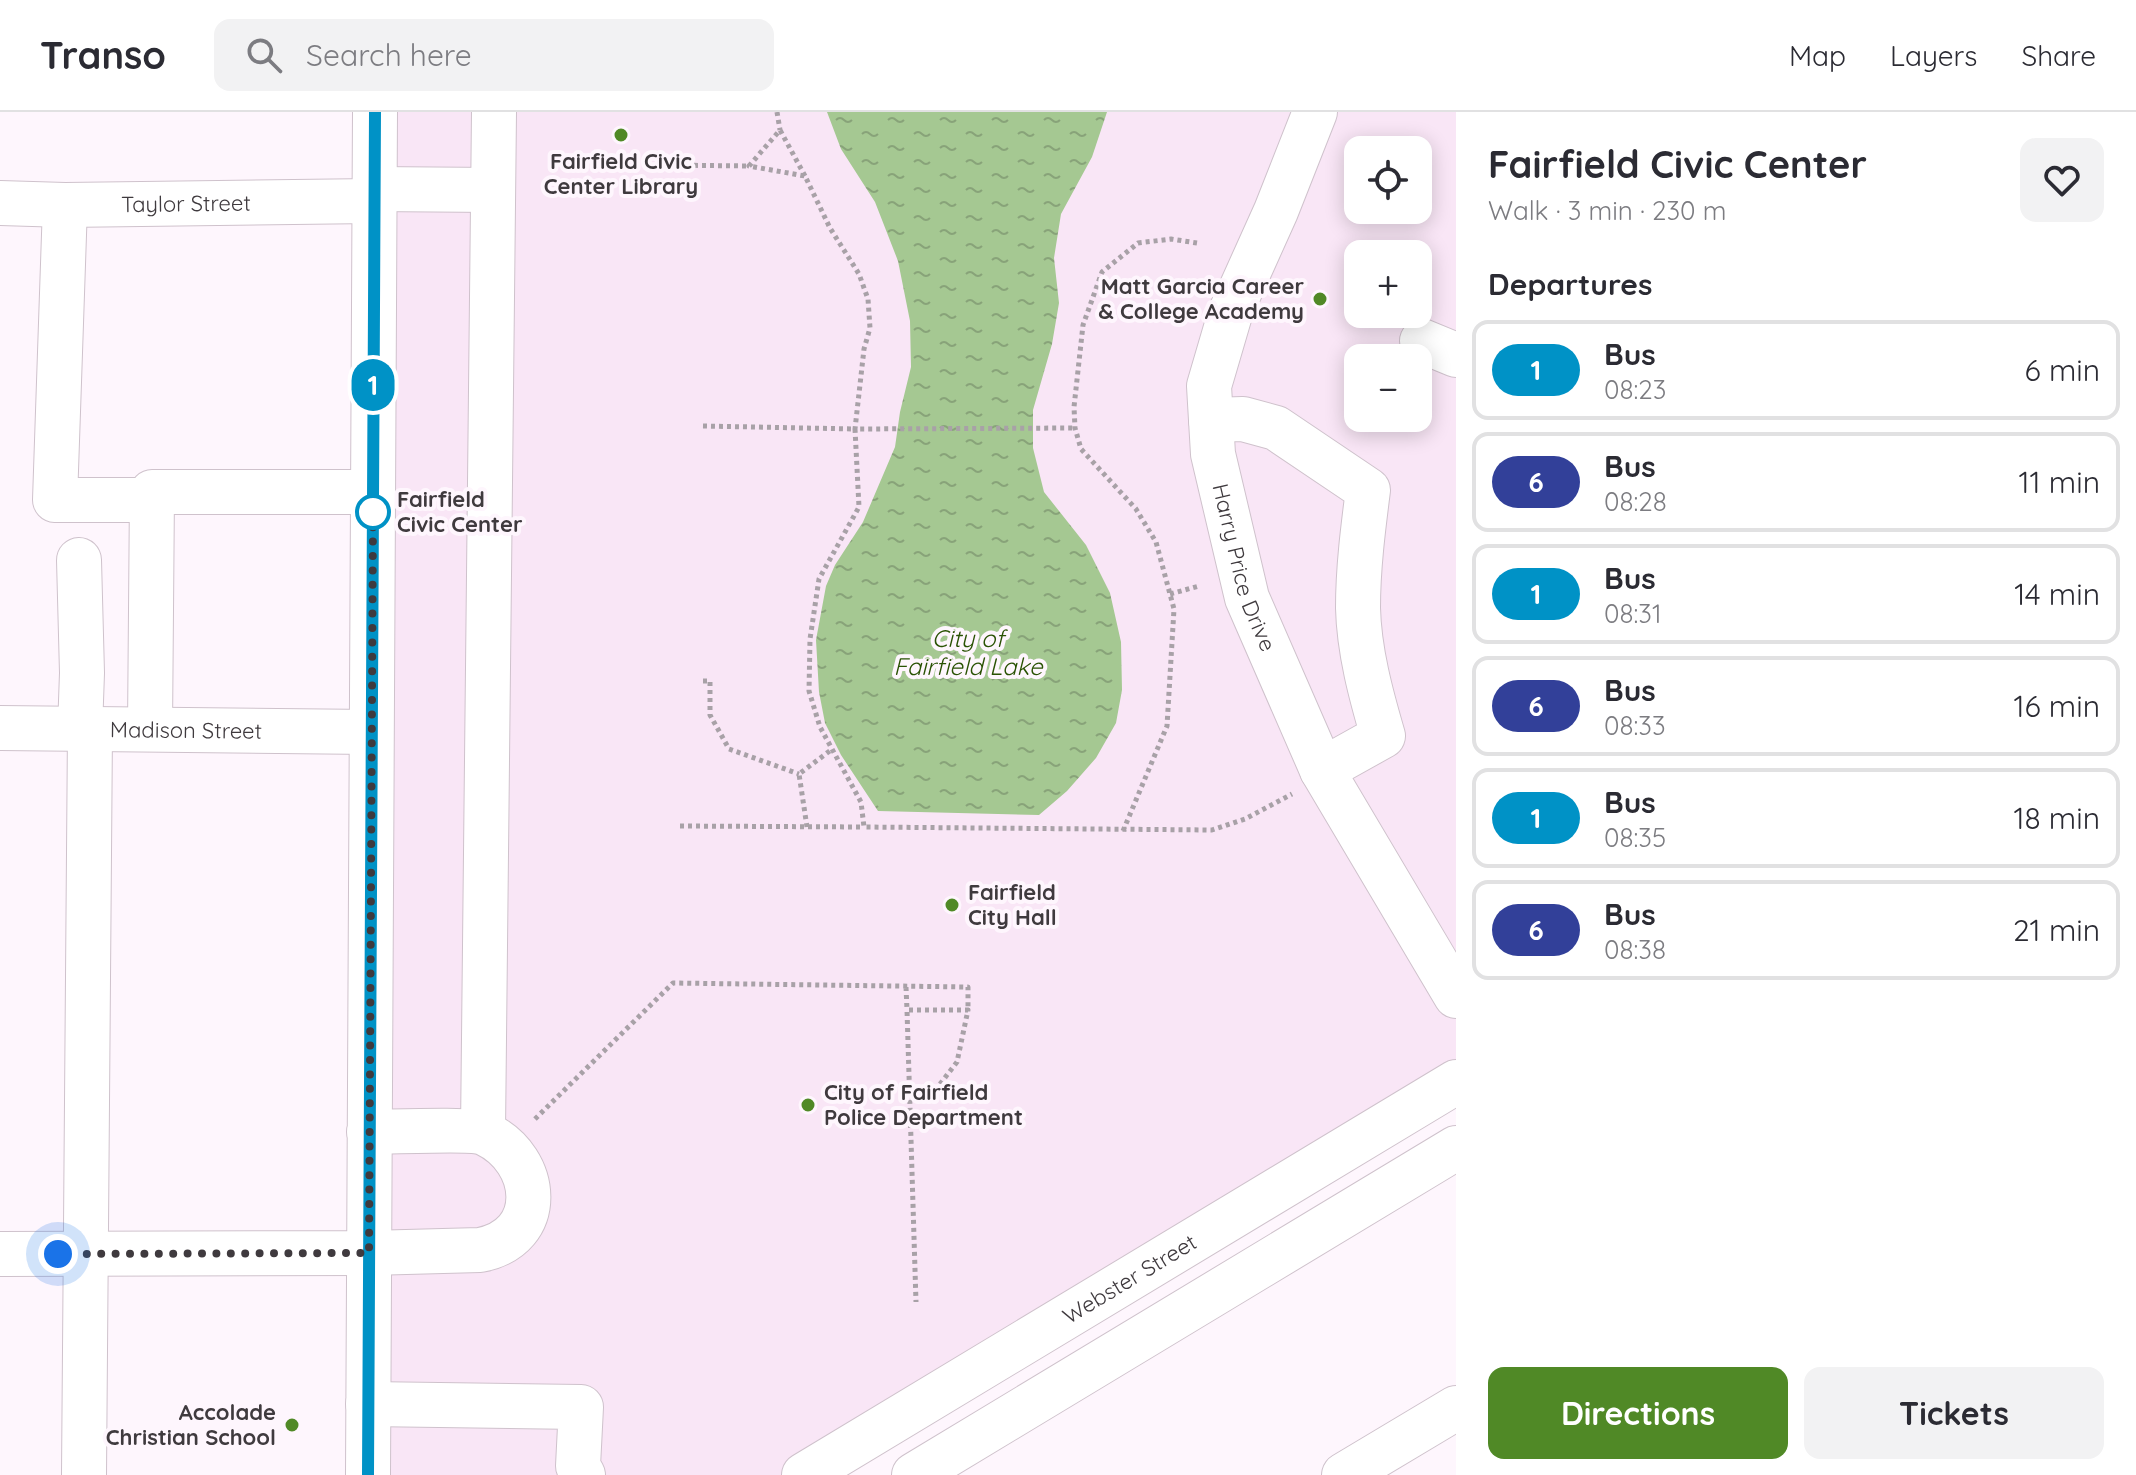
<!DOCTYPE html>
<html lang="en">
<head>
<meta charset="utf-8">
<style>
  body { margin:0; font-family:Quicksand,sans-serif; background:#f2f2f3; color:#2b2b33; height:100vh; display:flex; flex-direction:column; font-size:30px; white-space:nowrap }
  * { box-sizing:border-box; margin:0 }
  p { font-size:26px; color:#7c7c81 }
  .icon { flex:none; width:44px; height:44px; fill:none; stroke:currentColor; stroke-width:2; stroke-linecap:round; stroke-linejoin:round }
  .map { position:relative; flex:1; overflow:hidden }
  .side { display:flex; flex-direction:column; background:#fff; width:680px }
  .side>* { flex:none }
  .badge { padding:0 16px; border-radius:26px; font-size:28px; line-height:52px }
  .fabs { position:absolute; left:1344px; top:24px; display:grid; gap:16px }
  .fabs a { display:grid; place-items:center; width:88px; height:88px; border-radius:16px; background:#fff; box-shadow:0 4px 20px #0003; font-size:40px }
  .you { position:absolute; width:40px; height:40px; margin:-20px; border:6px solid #fff; border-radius:50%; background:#1a73e8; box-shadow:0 0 0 12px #1a73e833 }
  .map>.badge { position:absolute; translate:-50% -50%; box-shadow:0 0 0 4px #fff }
  h2 { padding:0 32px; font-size:30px; line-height:72px }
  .round { display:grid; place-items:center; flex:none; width:84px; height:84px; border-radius:16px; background:#f2f2f3 }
  .overview { display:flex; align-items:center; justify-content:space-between; height:136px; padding:0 32px }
  h1 { font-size:38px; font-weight:800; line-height:60px }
  .action { display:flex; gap:16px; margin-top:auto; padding:16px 32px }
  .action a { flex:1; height:92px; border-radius:16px; background:#508926; color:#fff; font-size:32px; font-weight:800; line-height:92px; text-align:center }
  .action a+a { background:#f2f2f3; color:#2b2b33 }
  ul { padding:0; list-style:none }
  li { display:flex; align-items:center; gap:24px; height:100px; margin:0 16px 12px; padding:0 16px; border:4px solid #e1e1e2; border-radius:16px }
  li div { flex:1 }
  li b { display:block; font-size:30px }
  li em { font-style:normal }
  li .badge { min-width:88px; font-weight:700; text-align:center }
  header { display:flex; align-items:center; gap:48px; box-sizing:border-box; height:112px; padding:0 40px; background:#fff; border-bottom:2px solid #e1e1e2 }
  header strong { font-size:38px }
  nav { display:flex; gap:44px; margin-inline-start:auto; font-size:28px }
  .search { width:560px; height:72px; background:#f2f2f3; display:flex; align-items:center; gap:20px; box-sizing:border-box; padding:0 28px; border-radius:16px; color:#7c7c81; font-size:30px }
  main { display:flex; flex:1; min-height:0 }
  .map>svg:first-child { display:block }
  .built { fill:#f9e6f6; fill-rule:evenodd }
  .water { fill:url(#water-ripples) }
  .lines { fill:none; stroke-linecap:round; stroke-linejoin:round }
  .minor-casing { stroke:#cfc2cc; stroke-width:46 }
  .path { stroke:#a8a1a7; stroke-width:5; stroke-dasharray:4 4; stroke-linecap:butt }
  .minor { stroke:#fff; stroke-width:44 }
  .line-casing { stroke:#fff; stroke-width:18 }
  .line { stroke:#0092c6; stroke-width:12 }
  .walk { stroke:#3f3a3e; stroke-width:8; stroke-dasharray:0 14.4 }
  .poi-dot { fill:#508926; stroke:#fef6fd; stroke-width:3 }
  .stop-dot { fill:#fff; stroke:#0092c6; stroke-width:4 }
  .labels { text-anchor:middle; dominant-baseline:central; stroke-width:8; stroke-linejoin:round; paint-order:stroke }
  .poi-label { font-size:22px; font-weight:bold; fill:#3f3a3e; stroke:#fef6fd; text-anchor:end }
  .street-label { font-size:22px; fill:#3f3a3e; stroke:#fef6fd }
  .stop-label { font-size:22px; font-weight:bold; fill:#3f3a3e; stroke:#fef6fd; text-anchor:start }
  .water-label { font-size:24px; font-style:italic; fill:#295203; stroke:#fef6fd }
</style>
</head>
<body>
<header>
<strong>Transo</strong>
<div class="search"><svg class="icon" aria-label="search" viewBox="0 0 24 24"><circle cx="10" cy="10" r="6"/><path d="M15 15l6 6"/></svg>Search here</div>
<nav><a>Map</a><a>Layers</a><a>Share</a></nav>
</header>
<main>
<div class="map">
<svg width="1456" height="1363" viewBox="0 0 1456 1363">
  <defs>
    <pattern id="water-ripples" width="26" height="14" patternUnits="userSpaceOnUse" patternTransform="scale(2)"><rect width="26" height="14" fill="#a5c892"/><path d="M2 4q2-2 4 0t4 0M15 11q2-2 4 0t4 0" fill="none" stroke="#88a379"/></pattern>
  </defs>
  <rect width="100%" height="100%" fill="#fef6fd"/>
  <!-- built -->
  <path class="built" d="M386 0H1456V990L822 1363H380ZM1358 38H1418V98H1358ZM1358 142H1418V202H1358ZM1358 246H1418V306H1358Z"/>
  <!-- water -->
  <path class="water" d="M827 0H1107L1092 45 1061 102 1054 146 1059 191 1052 232 1033 298V336L1044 380 1086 433 1110 481 1121 530 1122 578 1116 611 1096 646 1067 679 1039 703 878 699 841 643 825 611 819 580 816 528 826 474 835 453 863 410 895 335 900 300 911 255 910 209 898 149 875 90 841 37Z"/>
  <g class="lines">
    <!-- minor casing -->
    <g class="minor-casing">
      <g id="minor">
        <path id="s1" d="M1315 0 1276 99 1231 199 1209 274 1213 342 1247 486 1322 658 1456 884"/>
        <path d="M374 77 493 78"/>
        <path id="s2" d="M0 91 65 93 373 89"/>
        <path d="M65 93 55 388H152"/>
        <path d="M1422 229 1456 243"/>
        <path d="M1211 308 1243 307 1276 316 1368 378C1363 417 1358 456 1358 496 1359 539 1371 583 1383 624L1322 658"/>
        <path d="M79 448 82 561 80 617"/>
        <path id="s3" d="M0 616 371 620"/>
        <path d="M150 617 152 380H373"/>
        <path d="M483 1019 494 0"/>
        <path d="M0 1142 369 1141 480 1138C547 1125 540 1048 486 1022 474 1016 389 1020 369 1020"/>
        <path d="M368 1292 581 1295 578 1354 583 1363"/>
        <path d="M84 1363 90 617"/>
        <path d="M368 1363 375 0"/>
        <path id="s4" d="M804 1363 1456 970"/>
        <path d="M914 1363 1456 1036"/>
        <path d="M1344 1363 1456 1296"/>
      </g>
    </g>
    <!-- path -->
    <path class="path" d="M777 0 780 18
      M662 53 749 54
      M805 64 780 18 749 54 805 64 830 116 859 162 868 187 870 216 864 237 855 317 1075 316
      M703 314 855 317 859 395 819 467 810 527 809 579 820 615 861 690 864 715 1212 718 1245 707 1292 682
      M1170 482 1199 474
      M703 569H710V603L729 637 799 662
      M680 714 864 715
      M807 715 799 662 831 638
      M1123 719 1167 614 1174 497 1156 430 1136 397 1081 337 1075 316 1074 295 1083 213 1102 160 1138 131 1171 127 1197 131
      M906 875 907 898
      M910 978 937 976 957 950 968 898H907L916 1190
      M535 1007 673 871 968 875V898"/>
    <!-- minor -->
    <use href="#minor" class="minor"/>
  </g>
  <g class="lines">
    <!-- line casing -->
    <g class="line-casing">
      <path id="line" d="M368 1363 375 0"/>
    </g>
    <!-- line -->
    <use href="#line" class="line"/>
    <!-- walk -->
    <path class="walk" d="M58 1142 369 1141 373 400"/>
  </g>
  <!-- markers -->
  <g class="poi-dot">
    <circle cx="621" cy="23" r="8"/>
    <circle cx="1320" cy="187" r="8"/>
    <circle cx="952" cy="793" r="8"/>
    <circle cx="808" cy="993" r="8"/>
    <circle cx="292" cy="1313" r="8"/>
  </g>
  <circle class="stop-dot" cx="373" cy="400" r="16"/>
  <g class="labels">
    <!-- poi labels -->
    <g class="poi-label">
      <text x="621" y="49" text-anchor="middle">Fairfield Civic<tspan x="621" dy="25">Center Library</tspan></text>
      <text x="1304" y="174">Matt Garcia Career<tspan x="1304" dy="25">&amp; College Academy</tspan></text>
      <text x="968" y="780" text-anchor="start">Fairfield<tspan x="968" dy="25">City Hall</tspan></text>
      <text x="824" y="980" text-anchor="start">City of Fairfield<tspan x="824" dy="25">Police Department</tspan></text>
      <text x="276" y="1300">Accolade<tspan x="276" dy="25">Christian School</tspan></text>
    </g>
    <!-- street labels -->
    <g class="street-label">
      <text stroke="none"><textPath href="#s2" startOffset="186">Taylor Street</textPath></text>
      <text stroke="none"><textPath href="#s1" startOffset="480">Harry Price Drive</textPath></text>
      <text stroke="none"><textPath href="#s3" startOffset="186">Madison Street</textPath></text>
      <text stroke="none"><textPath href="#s4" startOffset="380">Webster Street</textPath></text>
    </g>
    <!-- stop labels -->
    <g class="stop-label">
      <text x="397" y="387">Fairfield<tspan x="397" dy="25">Civic Center</tspan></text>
    </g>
    <!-- water labels -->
    <g class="water-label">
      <text x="968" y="526">City of<tspan x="968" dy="28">Fairfield Lake</tspan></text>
    </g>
  </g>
</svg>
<div class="fabs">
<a><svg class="icon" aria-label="locate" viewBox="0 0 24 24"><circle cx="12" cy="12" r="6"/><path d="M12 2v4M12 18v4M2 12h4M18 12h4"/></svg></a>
<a>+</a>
<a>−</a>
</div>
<div class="you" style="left:58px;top:1142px"></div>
<b class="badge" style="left:373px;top:273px;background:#0092c6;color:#fff">1</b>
</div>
<section class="side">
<div class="overview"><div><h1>Fairfield Civic Center</h1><p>Walk · 3 min · 230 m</p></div><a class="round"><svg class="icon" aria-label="heart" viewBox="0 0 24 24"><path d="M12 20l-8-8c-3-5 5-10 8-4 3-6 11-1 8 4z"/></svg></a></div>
<h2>Departures</h2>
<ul>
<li><span class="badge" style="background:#0092c6;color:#fff">1</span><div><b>Bus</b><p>08:23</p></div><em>6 min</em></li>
<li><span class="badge" style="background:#324099;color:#fff">6</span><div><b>Bus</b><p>08:28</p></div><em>11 min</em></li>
<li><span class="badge" style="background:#0092c6;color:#fff">1</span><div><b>Bus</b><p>08:31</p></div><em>14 min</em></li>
<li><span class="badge" style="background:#324099;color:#fff">6</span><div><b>Bus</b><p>08:33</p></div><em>16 min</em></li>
<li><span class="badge" style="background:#0092c6;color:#fff">1</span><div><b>Bus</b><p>08:35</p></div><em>18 min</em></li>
<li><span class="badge" style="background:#324099;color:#fff">6</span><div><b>Bus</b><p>08:38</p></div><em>21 min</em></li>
</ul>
<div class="action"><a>Directions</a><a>Tickets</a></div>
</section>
</main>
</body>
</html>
